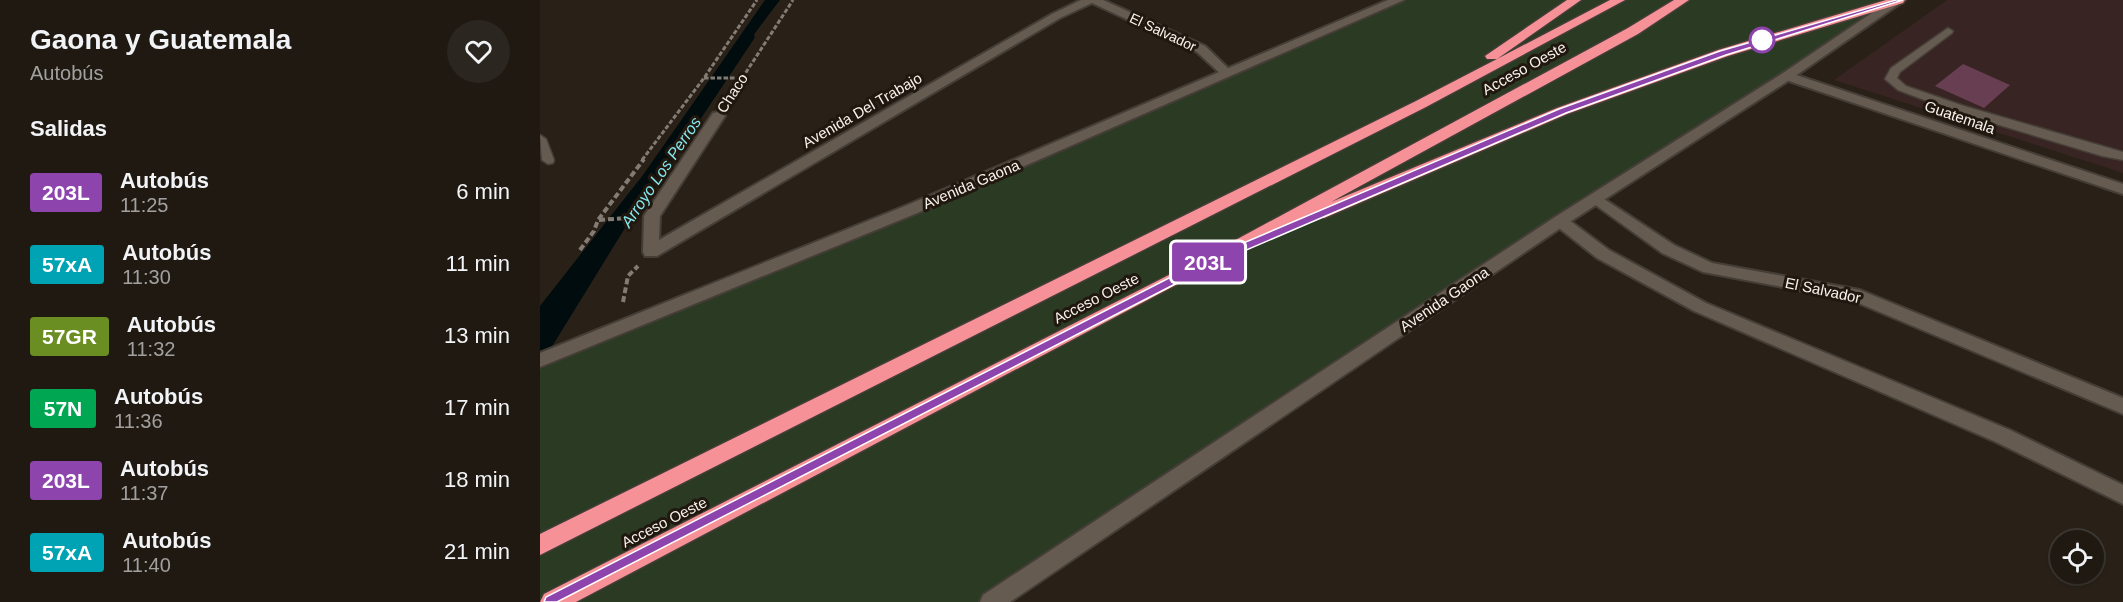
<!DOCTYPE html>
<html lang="es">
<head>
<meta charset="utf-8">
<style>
  body { margin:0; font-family:Arial,sans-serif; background:#2c2620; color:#f1f3f6; height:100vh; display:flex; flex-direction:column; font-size:22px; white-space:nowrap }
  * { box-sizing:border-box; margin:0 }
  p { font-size:20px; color:#a1a09f }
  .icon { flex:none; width:33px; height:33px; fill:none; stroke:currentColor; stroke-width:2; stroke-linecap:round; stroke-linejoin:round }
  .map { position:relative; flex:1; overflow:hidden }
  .drawer { display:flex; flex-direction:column; background:#1f1912; width:540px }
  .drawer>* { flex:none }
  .badge { padding:0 12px; border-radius:4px; font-size:21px; line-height:39px }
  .fabs { position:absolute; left:1510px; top:530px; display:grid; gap:12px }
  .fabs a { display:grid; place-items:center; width:54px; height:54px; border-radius:50%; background:#1f1912; box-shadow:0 2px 4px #0004,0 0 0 2px #3c3832; font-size:30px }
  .map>.badge { position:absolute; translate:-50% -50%; box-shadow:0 0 0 3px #fff }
  h2 { padding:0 30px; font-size:22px; line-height:54px }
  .round { display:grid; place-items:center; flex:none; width:63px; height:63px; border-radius:32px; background:#2c2620 }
  .head { display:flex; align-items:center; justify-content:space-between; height:102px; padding:0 30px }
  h1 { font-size:28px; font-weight:700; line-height:45px }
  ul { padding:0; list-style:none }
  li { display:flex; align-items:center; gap:18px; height:72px; padding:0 30px }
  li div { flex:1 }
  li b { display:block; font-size:22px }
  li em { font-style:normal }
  li .badge { min-width:66px; font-weight:700; text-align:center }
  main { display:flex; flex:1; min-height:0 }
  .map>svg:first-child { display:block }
  .commercial { fill:#382422 }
  .green { fill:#2a3a23 }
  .water { fill:#000c0e }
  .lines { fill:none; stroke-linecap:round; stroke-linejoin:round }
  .stream-far1 { stroke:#000c0e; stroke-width:7 }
  .stream { stroke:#000c0e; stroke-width:8 }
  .building { fill:#683e52 }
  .service-casing { stroke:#453e37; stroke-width:3 }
  .minor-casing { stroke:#453e37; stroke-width:4 }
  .tertiary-casing { stroke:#453e37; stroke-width:4 }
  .motorway-casing { stroke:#453e37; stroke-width:3 }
  .path-far1 { stroke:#837c74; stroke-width:3; stroke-dasharray:4.5 2; stroke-linecap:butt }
  .path { stroke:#837c74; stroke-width:4; stroke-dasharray:6 3; stroke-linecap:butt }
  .service { fill:#655b51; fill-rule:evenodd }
  .minor { fill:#655b51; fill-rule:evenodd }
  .tertiary { fill:#655b51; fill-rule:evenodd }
  .motorway { fill:#f59197; fill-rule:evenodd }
  .line { fill:#8e44ad; stroke:#fff; stroke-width:1.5 }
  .stop-dot { fill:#fff; stroke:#8e44ad; stroke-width:3 }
  .labels { text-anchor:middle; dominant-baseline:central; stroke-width:6; stroke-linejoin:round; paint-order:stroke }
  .far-street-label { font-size:14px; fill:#f9f3ed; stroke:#20180f }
  .street-label { font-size:15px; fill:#f9f3ed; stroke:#20180f }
  .water-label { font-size:16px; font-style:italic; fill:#85e9f1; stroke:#20180f }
</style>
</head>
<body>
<main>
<section class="drawer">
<div class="head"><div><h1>Gaona y Guatemala</h1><p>Autobús</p></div><a class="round"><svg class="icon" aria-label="heart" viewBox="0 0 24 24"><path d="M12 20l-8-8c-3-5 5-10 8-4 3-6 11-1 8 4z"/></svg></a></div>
<h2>Salidas</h2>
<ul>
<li><span class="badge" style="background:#8e44ad;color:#fff">203L</span><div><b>Autobús</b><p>11:25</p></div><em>6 min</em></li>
<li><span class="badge" style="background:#00a3b4;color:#fff">57xA</span><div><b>Autobús</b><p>11:30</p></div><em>11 min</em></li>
<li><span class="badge" style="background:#6b8e23;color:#fff">57GR</span><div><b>Autobús</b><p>11:32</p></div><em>13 min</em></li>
<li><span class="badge" style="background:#00a651;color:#fff">57N</span><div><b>Autobús</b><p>11:36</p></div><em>17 min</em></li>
<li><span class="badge" style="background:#8e44ad;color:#fff">203L</span><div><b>Autobús</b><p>11:37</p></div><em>18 min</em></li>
<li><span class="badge" style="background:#00a3b4;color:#fff">57xA</span><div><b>Autobús</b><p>11:40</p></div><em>21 min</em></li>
</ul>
</section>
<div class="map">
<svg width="1583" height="602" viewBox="0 0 1583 602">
  <rect width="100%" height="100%" fill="#292118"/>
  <!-- commercial -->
  <path class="commercial" d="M1407 0H1583V173L1294 80Z"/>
  <!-- green -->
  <path class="green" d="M858 0H1359L451 602H0V360Z"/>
  <!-- water -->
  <path class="water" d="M225 0H240C151 115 77 242 0 366V306L103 175Z"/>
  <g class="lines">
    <!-- stream-far1 -->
    <path class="stream-far1" d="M129 160 211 37"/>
    <!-- stream -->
    <path class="stream" d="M101 203 130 159"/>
  </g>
  <!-- building -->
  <path class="building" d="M1423 64 1470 85 1444 108 1395 86Z"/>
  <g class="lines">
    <!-- service casing -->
    <g class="service-casing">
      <path id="service" d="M1408 28 1413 31 1412 33 1360 72 1357 78 1366 86 1424 106 1583 152V160L1562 156 1416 112 1358 90 1345 79 1351 68Z
        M0 135 6 139 14 160 13 163 8 164 2 160Z"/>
    </g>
    <!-- minor casing -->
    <g class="minor-casing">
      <path id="minor" d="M541 0H563L665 46 693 73 687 77 683 76 657 52 552 3 520 18 117 256H105L103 252 104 216 173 113 178 112 185 116 120 216 119 240 512 14Z
        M1247 72 1583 184V194L1243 79 1241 76 1243 73Z
        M1055 193 1134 245 1172 263 1320 290 1583 398V414L1311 300 1163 272 1122 253 1050 201 1048 198Z
        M1020 216 1025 217 1069 250 1166 303 1470 430 1583 485V504L1456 442 1154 311 1057 258 1015 225 1012 221Z"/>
    </g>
    <!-- tertiary casing -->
    <g class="tertiary-casing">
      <path id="tertiary" d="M848 0H864L375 214 0 367V353L365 206Z
        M1351 0H1365L1251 79 1025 225 470 602H440L443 595 1015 217 1243 73Z"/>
    </g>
    <!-- motorway casing -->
    <g class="motorway-casing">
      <path id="motorway" d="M1027 0H1041L957 59 1070 0H1085L886 107 0 555V534L876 101 957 59H947L945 56Z
        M1134 0H1149L1098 34 791 202 1017 108 1178 50 1346 0H1365L1363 3 1188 56 1027 114 784 218H772L770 214 36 602H0L4 594 666 256 1088 28Z"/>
    </g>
    <!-- path-far1 -->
    <path class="path-far1" d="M164 78H202
      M188 100 253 0
      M102 160 164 78 217 0"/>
    <!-- path -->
    <path class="path" d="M59 220 87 218
      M40 250 54 231 58 220 104 159
      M83 302 88 276 98 266"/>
    <!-- service -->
    <use href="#service" class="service"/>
    <!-- minor -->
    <use href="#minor" class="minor"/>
    <!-- tertiary -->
    <use href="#tertiary" class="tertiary"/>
    <!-- motorway -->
    <use href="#motorway" class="motorway"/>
  </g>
  <!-- line -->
  <path class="line" d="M1356 0H1363L1186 55 1026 113 676 263 17 602H4L6 597 668 258 1019 109 1180 51Z"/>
  <!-- markers -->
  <circle class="stop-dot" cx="1222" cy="40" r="12"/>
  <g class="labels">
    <!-- far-street labels -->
    <g class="far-street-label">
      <text transform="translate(623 32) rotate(25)">El Salvador</text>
    </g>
    <!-- street labels -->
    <g class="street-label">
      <text transform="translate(984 68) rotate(-29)">Acceso Oeste</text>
      <text transform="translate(192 93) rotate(-57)">Chaco</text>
      <text transform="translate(322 110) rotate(-30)">Avenida Del Trabajo</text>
      <text transform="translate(1420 117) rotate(19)">Guatemala</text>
      <text transform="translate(431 184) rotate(-23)">Avenida Gaona</text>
      <text transform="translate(1283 290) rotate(12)">El Salvador</text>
      <text transform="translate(556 298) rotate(-27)">Acceso Oeste</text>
      <text transform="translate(904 299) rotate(-34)">Avenida Gaona</text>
      <text transform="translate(124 522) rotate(-27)">Acceso Oeste</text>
    </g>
    <!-- water labels -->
    <g class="water-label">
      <text transform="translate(121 172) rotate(-56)">Arroyo Los Perros</text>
    </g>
  </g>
</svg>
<div class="fabs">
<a><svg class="icon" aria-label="locate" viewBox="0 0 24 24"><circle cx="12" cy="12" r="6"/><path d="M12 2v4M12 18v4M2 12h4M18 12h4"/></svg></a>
</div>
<b class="badge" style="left:668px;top:262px;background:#8e44ad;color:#fff">203L</b>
</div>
</main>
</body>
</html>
